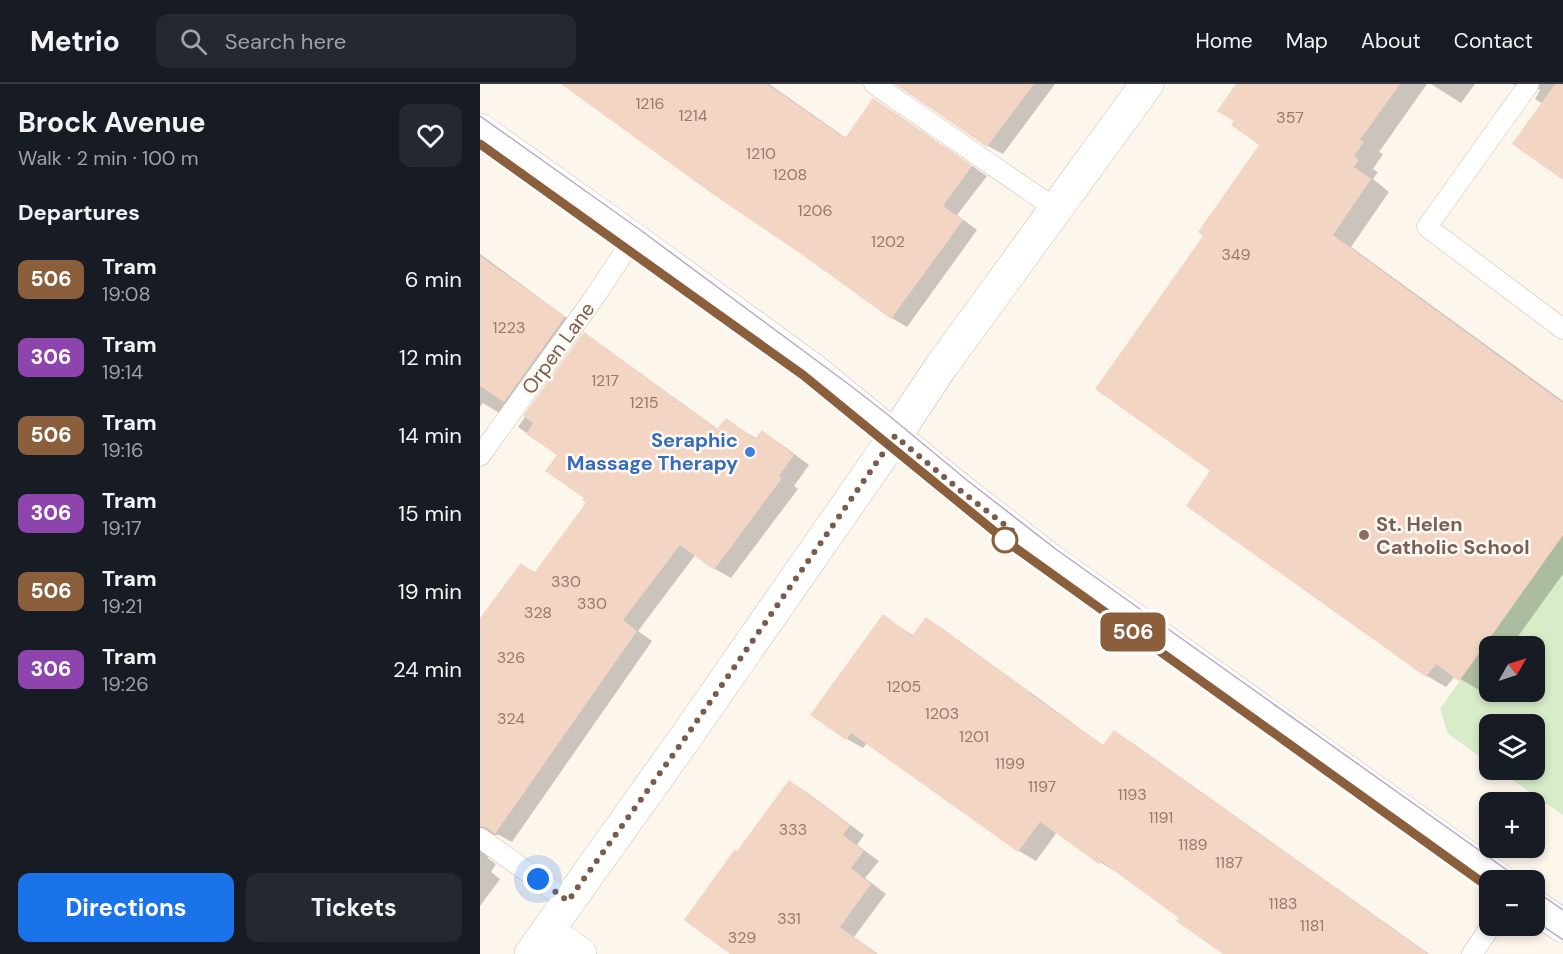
<!DOCTYPE html>
<html lang="en">
<head>
<meta charset="utf-8">
<style>
  body { margin:0; font-family:"DM Sans",sans-serif; background:#242831; color:#f1f3f6; height:100vh; display:flex; flex-direction:column; font-size:22px; white-space:nowrap }
  * { box-sizing:border-box; margin:0 }
  p { font-size:20px; color:#9ea1a6 }
  .icon { flex:none; width:33px; height:33px; fill:none; stroke:currentColor; stroke-width:2; stroke-linecap:round; stroke-linejoin:round }
  .map { position:relative; flex:1; overflow:hidden }
  .sheet { display:flex; flex-direction:column; background:#171b24; width:480px }
  .sheet>* { flex:none }
  .badge { padding:0 12px; border-radius:9px; font-size:21px; line-height:39px }
  .needle { width:39px; rotate:51deg }
  .controls { position:absolute; left:999px; top:552px; display:grid; gap:12px }
  .controls a { display:grid; place-items:center; width:66px; height:66px; border-radius:12px; background:#171b24; box-shadow:0 3px 9px #0003; font-size:30px }
  .you { position:absolute; width:30px; height:30px; margin:-15px; border:4px solid #fff; border-radius:50%; background:#1a73e8; box-shadow:0 0 0 9px #1a73e833 }
  .map>.badge { position:absolute; translate:-50% -50%; box-shadow:0 0 0 3px #fff }
  h2 { padding:0 18px; font-size:22px; line-height:54px }
  .round { display:grid; place-items:center; flex:none; width:63px; height:63px; border-radius:12px; background:#242831 }
  .head { display:flex; align-items:center; justify-content:space-between; height:102px; padding:0 18px }
  h1 { font-size:28px; font-weight:700; line-height:45px }
  .action { display:flex; gap:12px; margin-top:auto; padding:12px 18px }
  .action a { flex:1; height:69px; border-radius:12px; background:#1a73e8; color:#fff; font-size:24px; font-weight:700; line-height:69px; text-align:center }
  .action a+a { background:#242831; color:#f1f3f6 }
  ul { padding:0; list-style:none }
  li { display:flex; align-items:center; gap:18px; height:78px; padding:0 18px }
  li div { flex:1 }
  li b { display:block; font-size:22px }
  li em { font-style:normal }
  li .badge { min-width:66px; font-weight:700; text-align:center }
  header { display:flex; align-items:center; gap:36px; box-sizing:border-box; height:84px; padding:0 30px; background:#171b24; border-bottom:2px solid #363941 }
  header strong { font-size:28px }
  nav { display:flex; gap:33px; margin-inline-start:auto; font-size:21px }
  .search { width:420px; height:54px; background:#242831; display:flex; align-items:center; gap:15px; box-sizing:border-box; padding:0 21px; border-radius:12px; color:#9ea1a6; font-size:22px }
  main { display:flex; flex:1; min-height:0 }
  .map>svg:first-child { display:block }
  .green { fill:#d8ecc9; fill-rule:evenodd }
  .shadow { fill:#0003 }
  .building { fill:#f3d5c3 }
  .lines { fill:none; stroke-linecap:round; stroke-linejoin:round }
  .lane-casing { stroke:#d1beb0; stroke-width:21 }
  .street-casing { stroke:#d1beb0; stroke-width:34 }
  .secondary-casing { stroke:#d6c0b0; stroke-width:34 }
  .lane { stroke:#fff; stroke-width:20 }
  .street { stroke:#fff; stroke-width:33 }
  .secondary { stroke:#fff; stroke-width:33 }
  .tram { stroke:#b9a8c9; stroke-width:1.5 }
  .line-casing { stroke:#fff; stroke-width:14 }
  .line { stroke:#8b5e3c; stroke-width:9 }
  .walk { stroke:#7a5c4d; stroke-width:6; stroke-dasharray:0 10.8 }
  .shop-dot { fill:#3f7fe0; stroke:#fffaf3; stroke-width:2 }
  .education-dot { fill:#8d6e63; stroke:#fffaf3; stroke-width:2 }
  .stop-dot { fill:#fff; stroke:#8b5e3c; stroke-width:3 }
  .labels { text-anchor:middle; dominant-baseline:central; stroke-width:5; stroke-linejoin:round; paint-order:stroke }
  .number-label { font-size:16px; fill:#987a6a }
  .street-label { font-size:20px; fill:#7a5c4d; stroke:#fffaf3 }
  .shop-label { font-size:20px; font-weight:bold; fill:#366cbe; stroke:#fffaf3; text-anchor:end }
  .education-label { font-size:20px; font-weight:bold; fill:#785e54; stroke:#fffaf3; text-anchor:start }
</style>
</head>
<body>
<header>
<strong>Metrio</strong>
<div class="search"><svg class="icon" aria-label="search" viewBox="0 0 24 24"><circle cx="10" cy="10" r="6"/><path d="M15 15l6 6"/></svg>Search here</div>
<nav><a>Home</a><a>Map</a><a>About</a><a>Contact</a></nav>
</header>
<main>
<section class="sheet">
<div class="head"><div><h1>Brock Avenue</h1><p>Walk · 2 min · 100 m</p></div><a class="round"><svg class="icon" aria-label="heart" viewBox="0 0 24 24"><path d="M12 20l-8-8c-3-5 5-10 8-4 3-6 11-1 8 4z"/></svg></a></div>
<h2>Departures</h2>
<ul>
<li><span class="badge" style="background:#8b5e3c;color:#fff">506</span><div><b>Tram</b><p>19:08</p></div><em>6 min</em></li>
<li><span class="badge" style="background:#8e44ad;color:#fff">306</span><div><b>Tram</b><p>19:14</p></div><em>12 min</em></li>
<li><span class="badge" style="background:#8b5e3c;color:#fff">506</span><div><b>Tram</b><p>19:16</p></div><em>14 min</em></li>
<li><span class="badge" style="background:#8e44ad;color:#fff">306</span><div><b>Tram</b><p>19:17</p></div><em>15 min</em></li>
<li><span class="badge" style="background:#8b5e3c;color:#fff">506</span><div><b>Tram</b><p>19:21</p></div><em>19 min</em></li>
<li><span class="badge" style="background:#8e44ad;color:#fff">306</span><div><b>Tram</b><p>19:26</p></div><em>24 min</em></li>
</ul>
<div class="action"><a>Directions</a><a>Tickets</a></div>
</section>
<div class="map">
<svg width="1083" height="870" viewBox="0 0 1083 870">
  <rect width="100%" height="100%" fill="#fdf6ec"/>
  <!-- green -->
  <path class="green" d="M1083 451V731L1018 686H1054V640H1010L1009 679 968 650 960 625ZM1010 562H1054V608H1010Z"/>
  <!-- shadow -->
  <path class="shadow" d="M83 0H289L366 54 393 16 409 25 507 92 477 131 497 146 427 243 412 234Z
    M418 0H575L523 70 508 62Z
    M758 0H947L899 68 903 70 893 85 898 88 893 95 909 108 871 163 1083 317V490L1031 562H1010V592L999 606 975 592 966 603 947 592 708 421 732 387 725 152 781 61 756 37Z
    M951 0H995L981 19Z
    M1033 0H1083V94L1063 20 1055 15 1060 6 1058 5 1053 12Z
    M0 170 99 243 32 337 3 319 0 323Z
    M104 250 120 260 239 346 246 336 277 355 282 348 298 358 329 381 314 402 318 405 251 494 235 485 216 470 158 547 172 557 32 758 19 751H12L5 769 9 775 16 780 11 788 20 795 0 822V538L41 481 56 489 108 419 79 371 38 343Z
    M403 532 434 552 446 535 463 545 624 662 634 648 651 658 949 870H771L620 778 577 748 556 777 539 767 387 659 383 664 367 655Z
    M310 698 325 707 384 751 377 761 399 777 385 794 406 810 374 853 398 870H252L258 769Z"/>
  <!-- building -->
  <path class="building" d="M81 0H287L365 54 393 14 492 82 463 122 483 136 411 235 324 172 234 111Z
    M415 0H554L507 63Z
    M756 0H920L880 56 884 58 874 72 879 76 874 83 891 95 853 151 1083 319V451L979 597 956 580 946 593 706 422 730 387 615 305 723 152 718 148 779 61 751 41 754 37 737 27Z
    M1075 0H1083V96L1032 60Z
    M0 172 84 232V234L24 318 0 302Z
    M104 248 237 345 246 334 275 355 282 346 314 371 299 392 302 394 234 486 200 461 143 536 157 547 15 750 7 744 0 742V534L41 479 54 489 106 419 102 416 104 414 65 387 77 371 46 350 53 339 43 332Z
    M403 530 432 552 446 533 550 608 549 609 623 661 634 646 948 870H743L696 837 699 834 621 777 619 780 560 738 538 768 371 649 366 656 330 631Z
    M309 696 370 741 363 751 384 767 371 784 391 800 360 843 397 870H250L204 836 255 765 257 767Z"/>
  <g class="lines">
    <!-- lane casing -->
    <g class="lane-casing">
      <path id="lane" d="M394 0 576 125
        M1049 0 947 143 1083 245
        M0 372 116 211 153 155
        M0 754 88 817
        M992 870 1011 842"/>
    </g>
    <!-- street casing -->
    <g class="street-casing">
      <path id="street" d="M68 847 100 870
        M51 870 203 657 409 361 460 284 667 0"/>
    </g>
    <!-- secondary casing -->
    <g class="secondary-casing">
      <path id="secondary" d="M0 46 153 155 333 286 481 407 570 476 1019 796
        M1054 822 1083 842"/>
    </g>
    <!-- lane -->
    <use href="#lane" class="lane"/>
    <!-- street -->
    <use href="#street" class="street"/>
    <!-- secondary -->
    <use href="#secondary" class="secondary"/>
    <!-- tram -->
    <path class="tram" d="M0 32 159 145 371 302 407 330 488 397 577 466 1041 796
      M0 60 323 291 529 460 1010 804
      M1054 806 1083 826
      M1054 836 1083 856"/>
  </g>
  <g class="lines">
    <!-- line casing -->
    <g class="line-casing">
      <path id="line" d="M0 60 323 291 530 460 1010 804"/>
    </g>
    <!-- line -->
    <use href="#line" class="line"/>
    <!-- walk -->
    <path class="walk" d="M58 795 88 817 203 657 415 352 481 407 534 448 525 456"/>
  </g>
  <!-- markers -->
  <circle class="shop-dot" cx="270" cy="368" r="6"/>
  <circle class="education-dot" cx="884" cy="451" r="6"/>
  <circle class="stop-dot" cx="525" cy="456" r="12"/>
  <g class="labels">
    <!-- number labels -->
    <g class="number-label">
      <text x="170" y="19">1216</text>
      <text x="213" y="31">1214</text>
      <text x="810" y="33">357</text>
      <text x="281" y="69">1210</text>
      <text x="310" y="90">1208</text>
      <text x="335" y="126">1206</text>
      <text x="408" y="157">1202</text>
      <text x="756" y="170">349</text>
      <text x="29" y="243">1223</text>
      <text x="125" y="296">1217</text>
      <text x="164" y="318">1215</text>
      <text x="86" y="497">330</text>
      <text x="112" y="519">330</text>
      <text x="58" y="528">328</text>
      <text x="31" y="573">326</text>
      <text x="424" y="602">1205</text>
      <text x="462" y="629">1203</text>
      <text x="31" y="634">324</text>
      <text x="494" y="652">1201</text>
      <text x="530" y="679">1199</text>
      <text x="562" y="702">1197</text>
      <text x="652" y="710">1193</text>
      <text x="681" y="733">1191</text>
      <text x="313" y="745">333</text>
      <text x="713" y="760">1189</text>
      <text x="749" y="778">1187</text>
      <text x="803" y="819">1183</text>
      <text x="309" y="834">331</text>
      <text x="832" y="841">1181</text>
      <text x="262" y="853">329</text>
    </g>
    <!-- street labels -->
    <g class="street-label">
      <text transform="translate(78 264) rotate(-54)">Orpen Lane</text>
    </g>
    <!-- shop labels -->
    <g class="shop-label">
      <text x="258" y="356">Seraphic<tspan x="258" dy="23">Massage Therapy</tspan></text>
    </g>
    <!-- education labels -->
    <g class="education-label">
      <text x="896" y="440">St. Helen<tspan x="896" dy="23">Catholic School</tspan></text>
    </g>
  </g>
</svg>
<div class="controls">
<a><svg class="needle" viewBox="-14 -14 28 28"><path d="M0-13l5 13h-10z" fill="#e53935"/><path d="M0 13l5-13h-10z" fill="#9ea1a6"/></svg></a>
<a><svg class="icon" aria-label="layers" viewBox="0 0 24 24"><path d="M12 4l9 5-9 5-9-5zM3 14l9 5 9-5"/></svg></a>
<a>+</a>
<a>−</a>
</div>
<div class="you" style="left:58px;top:795px"></div>
<b class="badge" style="left:653px;top:548px;background:#8b5e3c;color:#fff">506</b>
</div>
</main>
</body>
</html>
